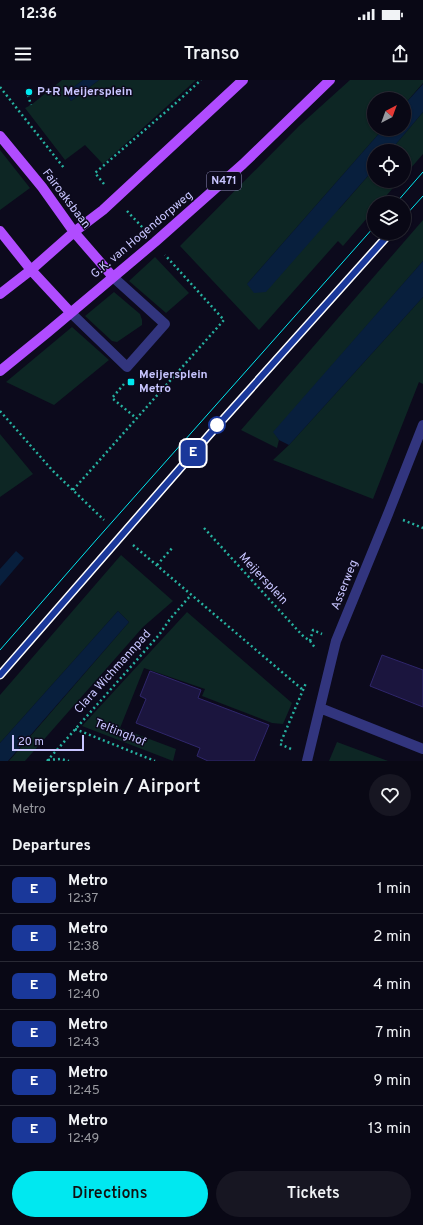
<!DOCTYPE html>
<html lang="en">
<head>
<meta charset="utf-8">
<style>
  body { margin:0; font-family:Overpass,sans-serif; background:#171622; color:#f1f3f6; height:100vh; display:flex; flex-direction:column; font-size:15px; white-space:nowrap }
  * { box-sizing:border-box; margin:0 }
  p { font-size:13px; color:#999aa0 }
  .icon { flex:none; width:22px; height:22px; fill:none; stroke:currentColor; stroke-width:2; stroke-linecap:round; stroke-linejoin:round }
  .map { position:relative; height:681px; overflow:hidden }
  .panel { display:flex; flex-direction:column; background:#090815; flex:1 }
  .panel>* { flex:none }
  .badge { padding:0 8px; border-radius:6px; font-size:14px; line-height:26px }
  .needle { width:26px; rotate:41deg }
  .buttons { position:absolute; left:367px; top:12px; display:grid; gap:8px }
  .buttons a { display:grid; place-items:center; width:44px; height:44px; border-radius:50%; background:#090815; box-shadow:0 1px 3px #0004,0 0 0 1px #292934; font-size:20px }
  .scale { position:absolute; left:12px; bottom:10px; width:72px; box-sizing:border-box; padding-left:4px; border:2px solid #c8c5ff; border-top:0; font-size:11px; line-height:14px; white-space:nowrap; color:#c8c5ff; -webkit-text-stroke:3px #0c0a1c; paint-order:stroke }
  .map>.badge { position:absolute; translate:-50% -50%; box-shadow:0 0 0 2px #fff }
  h2 { padding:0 12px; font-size:15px; line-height:36px }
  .round { display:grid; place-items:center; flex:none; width:42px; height:42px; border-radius:21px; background:#171622 }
  .overview { display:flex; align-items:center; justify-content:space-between; height:68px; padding:0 12px }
  h1 { font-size:19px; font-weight:600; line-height:30px }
  .action { display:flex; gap:8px; margin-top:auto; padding:8px 12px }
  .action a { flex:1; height:46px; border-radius:24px; background:#00e8f0; color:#111; font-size:16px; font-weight:600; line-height:46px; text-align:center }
  .action a+a { background:#171622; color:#f1f3f6 }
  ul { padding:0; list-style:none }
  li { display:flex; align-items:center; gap:12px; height:48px; padding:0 12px; border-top:1px solid #292934 }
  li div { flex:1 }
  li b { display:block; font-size:15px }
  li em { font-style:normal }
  li .badge { min-width:44px; font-weight:700; text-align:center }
  .status { display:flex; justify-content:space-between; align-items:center; height:28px; padding:0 20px; background:#090815; direction:ltr }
  .status svg { height:11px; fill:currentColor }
  header { display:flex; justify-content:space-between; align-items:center; height:52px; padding:0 12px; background:#090815; font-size:18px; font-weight:600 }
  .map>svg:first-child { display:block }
  .green { fill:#0d2624 }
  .water { fill:#081f3d }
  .building { fill:#1b153e; stroke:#2f266b }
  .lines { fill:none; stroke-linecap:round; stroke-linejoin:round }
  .path { stroke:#26b2a0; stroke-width:2.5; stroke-dasharray:2 3; stroke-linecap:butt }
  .minor { stroke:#32357e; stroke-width:10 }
  .major { stroke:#b04cff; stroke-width:10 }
  .tram { stroke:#00e8f0; stroke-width:1 }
  .line-casing { stroke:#fff; stroke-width:9 }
  .line { stroke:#1a389a; stroke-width:6 }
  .poi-dot { fill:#00e8f0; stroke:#0c0a1c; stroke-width:1.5 }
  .stop-dot { fill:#fff; stroke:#1a389a; stroke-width:2 }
  .labels { text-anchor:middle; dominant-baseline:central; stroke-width:3; stroke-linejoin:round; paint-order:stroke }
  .shield { fill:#0c0a1c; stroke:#908dbb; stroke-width:1 }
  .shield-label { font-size:11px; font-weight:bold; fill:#c8c5ff }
  .poi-label { font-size:12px; font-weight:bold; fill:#c8c5ff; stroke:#0c0a1c; text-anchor:start }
  .street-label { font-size:12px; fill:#c8c5ff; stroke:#0c0a1c }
</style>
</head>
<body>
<div class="status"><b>12:36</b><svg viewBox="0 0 49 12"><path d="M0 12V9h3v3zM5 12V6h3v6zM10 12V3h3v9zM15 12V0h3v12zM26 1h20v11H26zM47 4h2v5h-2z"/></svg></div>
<header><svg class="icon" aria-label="menu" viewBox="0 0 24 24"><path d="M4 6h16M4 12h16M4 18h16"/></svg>Transo<svg class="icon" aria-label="share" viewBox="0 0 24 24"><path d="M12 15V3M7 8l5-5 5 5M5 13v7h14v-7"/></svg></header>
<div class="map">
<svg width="423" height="681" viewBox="0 0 423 681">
  <rect width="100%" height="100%" fill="#0c0a1c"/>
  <!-- green -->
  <path class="green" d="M62 0H83L66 13 71 21 99 0H196L103 84 85 65 65 80 25 28 31 25Z
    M350 0H423V3L404 25V19H374V49H383L247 204 340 128 374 89V101H399L380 123H374V130L343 166 338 161 259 250 180 166 299 46Z
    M423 32V74L404 96V71H390Z
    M0 70 30 108 0 130Z
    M423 140V181L274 352 279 360 277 368 241 350Z
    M155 177 189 213 166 233 129 201Z
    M114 212 140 234 142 240V245L117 262 112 261 85 236Z
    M423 217V304L419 302 373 419 273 380 289 365Z
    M72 247 109 280 54 325 6 302Z
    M0 354 33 394 0 417Z
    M121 475 173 521 143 547 25 681H9L129 542 118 531 0 663V615Z
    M187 532 292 623 283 644 272 643 202 616 205 609 144 588 120 648 176 669 173 681 82 646Z
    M337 662 388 681H329Z"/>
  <!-- water -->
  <path class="water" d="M83 0H99L71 21 66 13Z
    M423 4V32L390 71H374V89L266 212 254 213 247 204 383 49H404V25Z
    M423 181V217L289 365 279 360 273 352Z
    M16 471 24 478 0 506V489Z
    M118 531 129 542 8 681H0V663Z"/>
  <!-- building -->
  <path class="building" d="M382 575 423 590V627L370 606Z
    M150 591 201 610 198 618 269 645 254 681H208L197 676 200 668 136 643 146 619 140 616Z"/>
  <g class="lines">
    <!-- path -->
    <path class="path" d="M0 7 64 88
      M28 15 31 25
      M104 104 95 93 177 22 201 0
      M127 131 144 149
      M124 304 112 318 136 338
      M0 331 53 391 104 440
      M73 410 224 240 165 175
      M403 440 423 448
      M204 448 302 555 310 561 316 569
      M133 465 303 610
      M157 485 173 467
      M310 561 313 550 322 554
      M75 649 155 681
      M291 669 280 664 306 603
      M48 680 61 679 69 681
      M47 681 159 555 170 539 191 515"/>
    <!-- minor -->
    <path class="minor" d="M70 232 127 287 165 244 113 197
      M320 628 423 669
      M307 681 336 561 388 434 423 345"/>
    <!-- major -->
    <path class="major" d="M0 56 42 107 74 152 113 197
      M0 151 31 190 70 232
      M0 214 31 190 74 152 103 130 243 0
      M0 291 48 252 155 162 243 84 330 0"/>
    <!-- tram -->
    <path class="tram" d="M396 123 423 92
      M404 137 423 116
      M0 570 97 459 374 147
      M0 595 210 354 390 153"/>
  </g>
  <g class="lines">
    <!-- line casing -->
    <g class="line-casing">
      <path id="line" d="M0 595 210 354 390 153"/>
    </g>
    <!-- line -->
    <use href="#line" class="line"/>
  </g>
  <!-- markers -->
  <g class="poi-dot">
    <circle cx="29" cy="12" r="4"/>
    <rect x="127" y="298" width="8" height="8" rx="2"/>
  </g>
  <circle class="stop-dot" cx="217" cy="345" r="8"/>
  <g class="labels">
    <!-- shield labels -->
    <rect class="shield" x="207" y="92" width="34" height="18" rx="3"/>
    <g class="shield-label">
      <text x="224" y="101">N471</text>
    </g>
    <!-- poi labels -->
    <g class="poi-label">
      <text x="37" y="12">P+R Meijersplein</text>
      <text x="139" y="295">Meijersplein<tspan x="139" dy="14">Metro</tspan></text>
    </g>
    <!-- street labels -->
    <g class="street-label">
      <text transform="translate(66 119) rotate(53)">Fairoaksbaan</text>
      <text transform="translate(142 155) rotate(-40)">G.K. van Hogendorpweg</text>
      <text transform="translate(263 499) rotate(47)">Meijersplein</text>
      <text transform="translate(345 505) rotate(-68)">Asserweg</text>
      <text transform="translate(113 592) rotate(-48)">Clara Wichmannpad</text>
      <text transform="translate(120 653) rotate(22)">Teltinghof</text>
    </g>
  </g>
</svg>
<div class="buttons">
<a><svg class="needle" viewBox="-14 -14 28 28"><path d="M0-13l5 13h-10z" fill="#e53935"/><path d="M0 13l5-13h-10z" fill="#999aa0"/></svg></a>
<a><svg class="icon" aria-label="locate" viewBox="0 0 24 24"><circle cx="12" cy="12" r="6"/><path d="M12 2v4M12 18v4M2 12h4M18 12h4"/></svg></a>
<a><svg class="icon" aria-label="layers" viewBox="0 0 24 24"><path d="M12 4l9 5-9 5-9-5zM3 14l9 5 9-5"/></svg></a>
</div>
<div class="scale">20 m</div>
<b class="badge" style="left:193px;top:373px;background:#1a389a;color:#fff">E</b>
</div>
<section class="panel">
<div class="overview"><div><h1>Meijersplein / Airport</h1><p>Metro</p></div><a class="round"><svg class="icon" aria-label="heart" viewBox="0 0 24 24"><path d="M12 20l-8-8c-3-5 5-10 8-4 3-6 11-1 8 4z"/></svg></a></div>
<h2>Departures</h2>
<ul>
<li><span class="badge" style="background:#1a389a;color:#fff">E</span><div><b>Metro</b><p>12:37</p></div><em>1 min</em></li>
<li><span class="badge" style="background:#1a389a;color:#fff">E</span><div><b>Metro</b><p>12:38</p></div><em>2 min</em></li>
<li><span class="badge" style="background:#1a389a;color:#fff">E</span><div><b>Metro</b><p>12:40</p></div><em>4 min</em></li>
<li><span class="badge" style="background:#1a389a;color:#fff">E</span><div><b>Metro</b><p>12:43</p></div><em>7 min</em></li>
<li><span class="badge" style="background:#1a389a;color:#fff">E</span><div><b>Metro</b><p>12:45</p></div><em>9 min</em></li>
<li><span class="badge" style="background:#1a389a;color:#fff">E</span><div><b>Metro</b><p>12:49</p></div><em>13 min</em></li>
</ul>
<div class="action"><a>Directions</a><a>Tickets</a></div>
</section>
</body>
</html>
